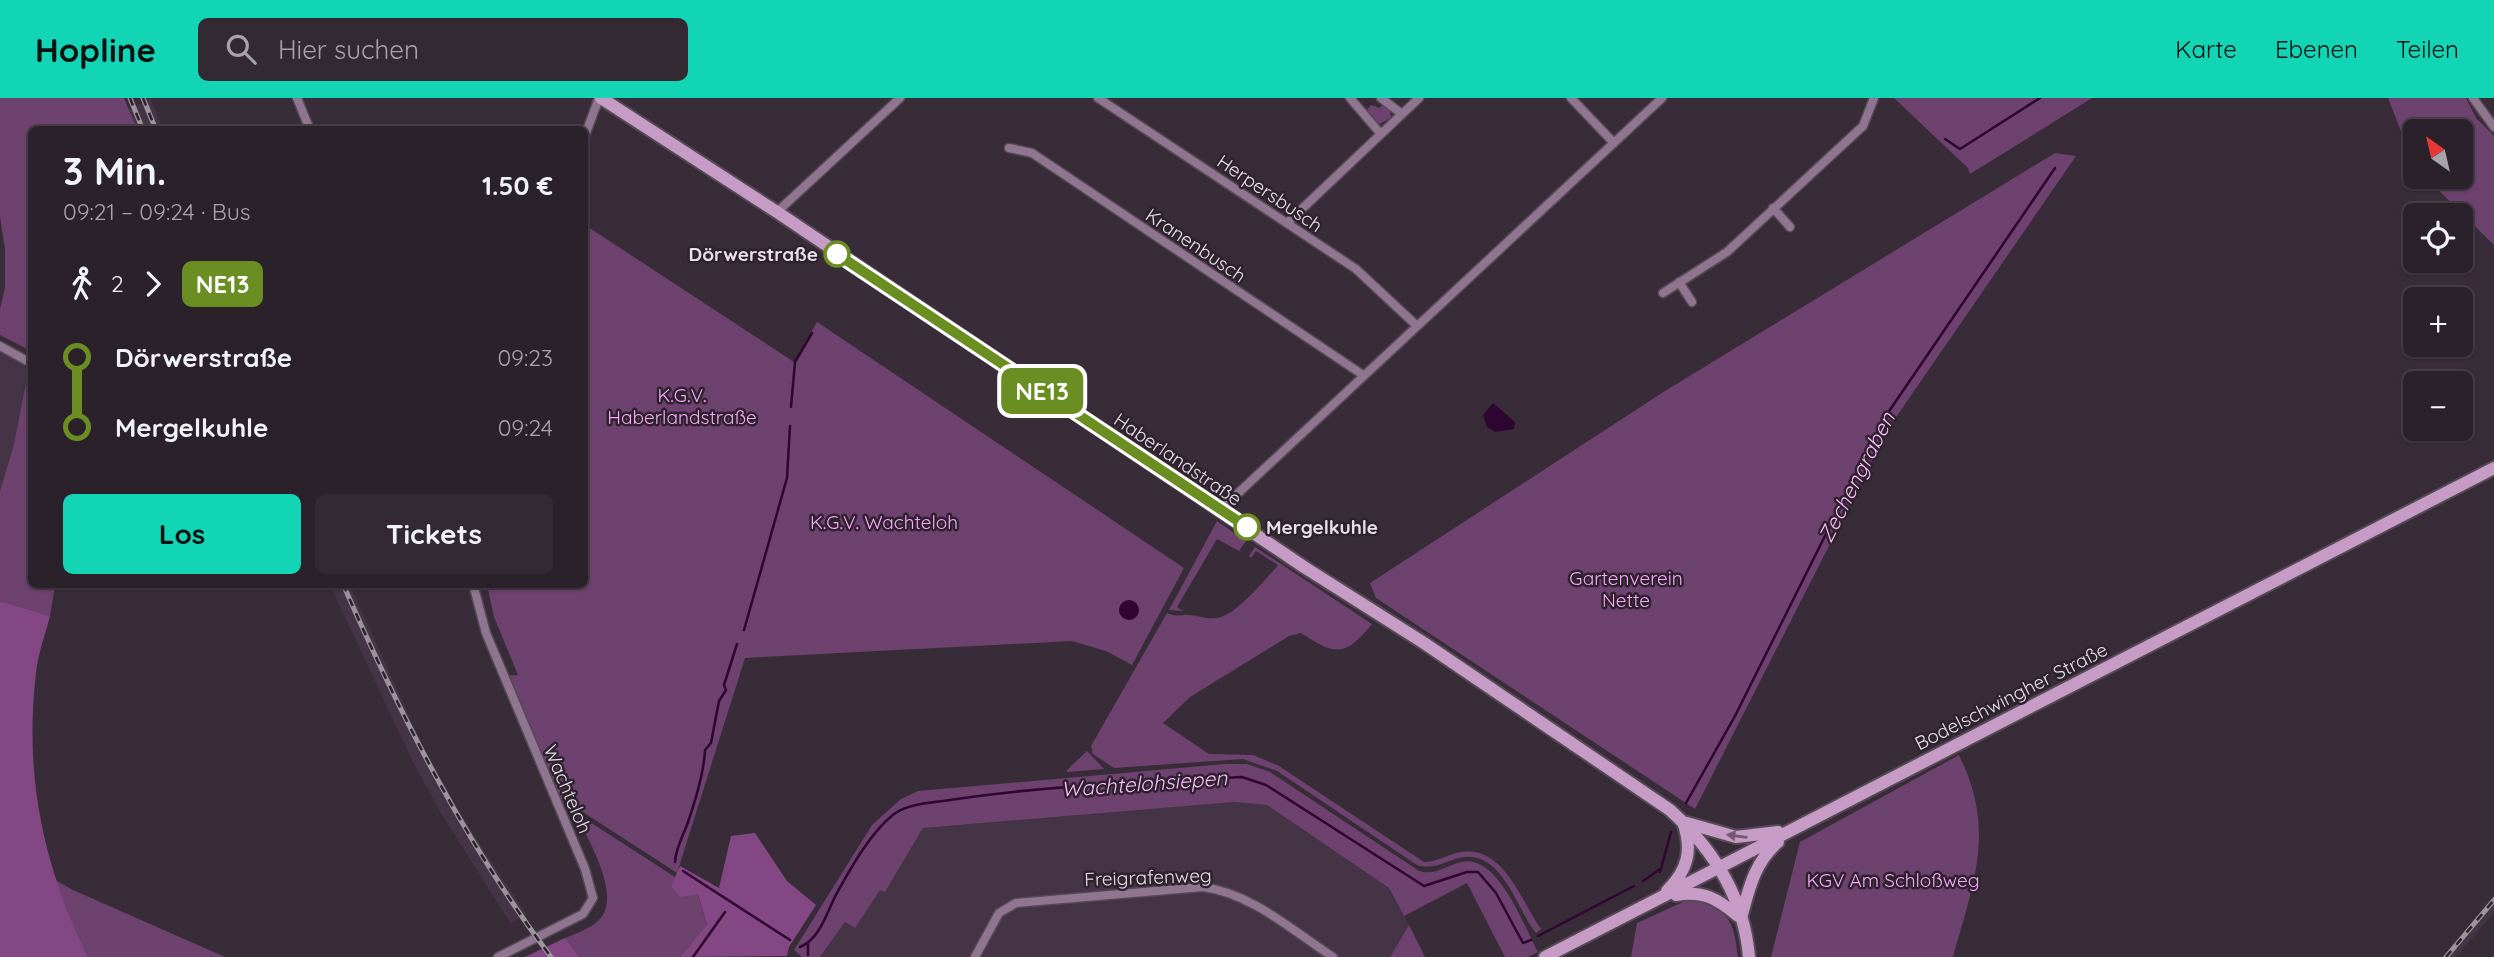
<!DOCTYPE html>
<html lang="de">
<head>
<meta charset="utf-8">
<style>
  body { margin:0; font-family:Quicksand,sans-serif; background:#332933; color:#f1f3f6; height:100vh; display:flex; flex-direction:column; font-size:26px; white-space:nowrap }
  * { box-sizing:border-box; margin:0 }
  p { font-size:23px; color:#a6a3a9 }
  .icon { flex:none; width:38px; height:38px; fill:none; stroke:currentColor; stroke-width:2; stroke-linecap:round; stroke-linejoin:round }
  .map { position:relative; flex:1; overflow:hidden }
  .side { position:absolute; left:28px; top:28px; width:560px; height:462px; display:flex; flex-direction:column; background:#2b212b; border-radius:10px; box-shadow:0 2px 5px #0004,0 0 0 2px #473e47 }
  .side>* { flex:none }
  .badge { padding:0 14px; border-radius:10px; font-size:24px; line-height:46px }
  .needle { width:46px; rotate:326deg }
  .controls { position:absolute; left:2403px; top:21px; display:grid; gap:14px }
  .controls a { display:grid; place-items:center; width:70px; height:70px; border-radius:10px; background:#2b212b; box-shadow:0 2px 5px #0004,0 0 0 2px #473e47; font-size:35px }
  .map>.badge { position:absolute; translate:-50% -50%; box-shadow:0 0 0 4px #fff }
  .legs { display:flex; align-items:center; gap:10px; height:77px; padding:0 35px; font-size:23px }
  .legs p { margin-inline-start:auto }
  .overview { display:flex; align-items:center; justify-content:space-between; height:119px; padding:0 35px }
  h1 { font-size:38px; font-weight:700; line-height:52px }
  .primary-button { display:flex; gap:14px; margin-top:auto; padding:14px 35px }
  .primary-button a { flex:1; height:80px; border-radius:10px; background:#11d5b4; color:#111; font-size:28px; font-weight:700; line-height:80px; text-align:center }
  .primary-button a+a { background:#332933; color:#f1f3f6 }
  ul { padding:0 35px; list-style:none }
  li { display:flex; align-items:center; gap:24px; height:70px; font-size:26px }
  li i { display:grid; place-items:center; width:10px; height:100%; margin:0 9px; background:currentColor }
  li i::after { content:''; width:18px; height:18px; margin:-9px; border:5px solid; border-radius:50%; background:#2b212b }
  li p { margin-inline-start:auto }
  li:first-child i { background:linear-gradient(#0000 50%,currentColor 0) }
  li:last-child i { background:linear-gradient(currentColor 50%,#0000 0) }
  header { display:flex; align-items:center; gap:42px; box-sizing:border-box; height:98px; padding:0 35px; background:#11d5b4; color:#111 }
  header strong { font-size:33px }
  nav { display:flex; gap:38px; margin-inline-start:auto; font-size:24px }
  .search { width:490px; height:63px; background:#332933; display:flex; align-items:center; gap:18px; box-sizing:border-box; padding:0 24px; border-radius:10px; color:#a6a3a9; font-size:26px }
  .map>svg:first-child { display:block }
  .built { fill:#453445 }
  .green { fill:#6d426e }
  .forest { fill:#834884 }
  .water { fill:#2f0531 }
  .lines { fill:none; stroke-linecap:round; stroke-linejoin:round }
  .stream { stroke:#2f0531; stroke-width:2.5 }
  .street-casing { stroke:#554955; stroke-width:11 }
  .secondary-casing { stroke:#554955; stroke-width:16 }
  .street { stroke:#907590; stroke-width:8 }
  .secondary { stroke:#c69bc6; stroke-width:12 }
  .rail-casing { stroke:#9d939d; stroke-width:5 }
  .rail { stroke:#2f222f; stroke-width:2.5; stroke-dasharray:8; stroke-linecap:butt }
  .oneway { fill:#735873 }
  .line-1-casing { stroke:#fff; stroke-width:16 }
  .line-1 { stroke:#6b8e23; stroke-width:10 }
  .stop-1-dot { fill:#fff; stroke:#6b8e23; stroke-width:3.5 }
  .labels { text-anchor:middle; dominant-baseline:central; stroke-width:5; stroke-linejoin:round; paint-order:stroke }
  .street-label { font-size:19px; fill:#e8e0e8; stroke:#2f222f }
  .stop-label { font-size:19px; font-weight:bold; fill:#e8e0e8; stroke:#2f222f; text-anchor:end }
  .park-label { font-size:19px; fill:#faa8fc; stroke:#2f222f }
  .water-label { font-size:21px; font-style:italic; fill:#febbff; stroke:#2f222f }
</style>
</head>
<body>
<header>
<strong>Hopline</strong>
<div class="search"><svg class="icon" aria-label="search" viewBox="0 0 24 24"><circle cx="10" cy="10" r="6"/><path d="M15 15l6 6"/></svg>Hier suchen</div>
<nav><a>Karte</a><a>Ebenen</a><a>Teilen</a></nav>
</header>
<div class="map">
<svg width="2494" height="859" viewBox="0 0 2494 859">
  <rect width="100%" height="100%" fill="#392c39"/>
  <!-- built -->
  <path class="built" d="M150 0 163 31H137L129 12Z
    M0 248 29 264 14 346 0 393Z
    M330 487H350L423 649 466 725 526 816 511 826 439 712 412 662Z
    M1234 704 1267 707 1389 790 1409 827 1390 859H820L845 824 855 830 880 791 885 794 923 730Z
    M2494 798V814L2456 859H2442Z"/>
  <!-- green -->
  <path class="green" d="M0 0H124L137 31 32 32 31 253 0 237V211L5 189V151L0 119Z
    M1894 0H2092L1970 76 1968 70Z
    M2388 0H2466L2476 20 2494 38V147L2425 79H2460V33H2415V69Z
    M1383 6 1390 12 1391 20 1379 26 1366 13 1371 7 1380 10Z
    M2055 55 2076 58 1890 328 1695 711 1376 500 1370 485 1665 293Z
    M585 127 794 264 817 224 1184 470 1132 567 1106 553 1072 543 745 560 677 775 569 705 556 702 503 578 518 577 494 519 487 487 584 486Z
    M31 258 32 486 55 487 50 518 0 503V393L14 346Z
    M1217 423 1246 443 1239 453 1217 441 1177 509 1183 513 1169 512Z
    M1255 449 1372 526C1345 559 1336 558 1301 535L1289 538 1190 599 1163 625 1209 656 1253 657 1279 668 1424 764C1438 764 1448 756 1461 754 1504 747 1521 803 1541 831L1536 835C1515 809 1502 750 1459 760 1443 764 1434 772 1417 767L1277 673 1243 661 1114 670 1093 656 1091 648 1167 515C1176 519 1179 517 1188 517 1199 517 1207 523 1221 519 1238 514 1266 481 1278 467L1256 453 1251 460 1249 458Z
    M1087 653 1104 671 1067 674V672Z
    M1959 657C1996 732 1974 783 1953 859H1771L1800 744Z
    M1225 666H1247L1270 674 1419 773C1435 778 1445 768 1461 764 1498 755 1523 827 1538 854L1528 859H1505L1467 785 1404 818 1389 790 1267 707 1234 704 923 730 885 794 880 792 855 830 845 824 820 859H802L794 852 872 727 901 701 918 693Z
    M576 715 675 779 671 788 698 796 707 828 680 859H580L565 840C577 835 590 831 599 822 623 798 587 741 576 715Z
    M55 782 73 792 225 859H88L65 814Z
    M1704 802C1732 817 1734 828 1738 859H1631L1637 825 1683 804Z
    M1409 827 1425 859H1390Z"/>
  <!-- forest -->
  <path class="forest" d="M0 503 50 518C45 537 38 556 36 575 24 677 43 768 88 859H0Z
    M755 735 787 783 816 807 789 849 787 858 680 859 707 827 698 796 680 799 671 788 680 768 719 790 731 738Z
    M565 840 580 859H525Z"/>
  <!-- water -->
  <path class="water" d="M1493 305 1515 324 1514 331 1495 334 1487 329 1483 317Z
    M1119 512a10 10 0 1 1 20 0a10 10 0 1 1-20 0Z"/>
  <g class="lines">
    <!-- stream -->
    <path class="stream" d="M1945 41 1960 51 2040 0
      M791 309 795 264 812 235
      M744 532 787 380 790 328
      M1686 705 1735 618 1883 322 2055 70
      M675 764C676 749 682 740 687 727 695 704 704 675 705 652L711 645 719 603 726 592 724 587 737 546
      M683 773 790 842
      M1660 774 1671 734
      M1643 783 1660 771
      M1538 838 1634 788
      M808 846V857
      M800 849C821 841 828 810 838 793 852 768 871 734 894 716 909 705 933 705 950 702 1047 687 1145 685 1242 679L1266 687 1424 788 1467 774H1478L1496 795 1523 845 1531 842
      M693 859 725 814"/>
    <!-- street casing -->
    <g class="street-casing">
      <path id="street" d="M297 0 310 32
        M1098 0 1356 171 1416 227
        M1350 0 1380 35
        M1381 0 1402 16
        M1571 0 1614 45
        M2473 0 2494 29
        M584 40 599 0
        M1009 50 1032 55 1363 277
        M1773 110 1790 129
        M777 114 900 0
        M1287 125 1419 0
        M1679 184 1692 204
        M1663 195 1727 154 1863 28 1874 0
        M0 248 29 264
        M1220 412 1662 0
        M473 486 486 535 585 771 593 800 583 816 498 859
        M975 859 999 815 1016 805 1203 789C1251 795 1293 833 1333 859"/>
    </g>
    <!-- secondary casing -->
    <g class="secondary-casing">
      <path id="secondary" d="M601 0 777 114 1304 469 1424 545 1670 712C1713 751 1744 800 1749 859
        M1687 725 1736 739 1778 734
        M1667 793C1688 772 1693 752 1683 724
        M1676 797C1703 792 1718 801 1738 818
        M1741 820C1749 791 1754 765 1778 744
        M1545 859 2494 370"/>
    </g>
    <!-- street -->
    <use href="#street" class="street"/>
    <!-- secondary -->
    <use href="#secondary" class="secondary"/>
    <!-- rail casing -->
    <g class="rail-casing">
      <path id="rail" d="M130 0 143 32
        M143 0 156 32
        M343 486C401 619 464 743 551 859
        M2446 859 2494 802"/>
    </g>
    <!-- rail -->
    <use href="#rail" class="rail"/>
  </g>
  <!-- one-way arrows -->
  <defs><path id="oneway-solid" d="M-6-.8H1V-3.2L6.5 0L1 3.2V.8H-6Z" transform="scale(1.75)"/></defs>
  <use class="oneway" href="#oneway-solid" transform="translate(1737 738) rotate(-173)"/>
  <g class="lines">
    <!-- line-1 casing -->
    <g class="line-1-casing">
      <path id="line-1" d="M837 156 1247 429"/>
    </g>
    <!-- line-1 -->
    <use href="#line-1" class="line-1"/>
  </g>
  <!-- markers -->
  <g class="stop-1-dot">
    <circle cx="837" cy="156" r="12"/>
    <circle cx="1247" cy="429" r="12"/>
  </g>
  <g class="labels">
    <!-- street labels -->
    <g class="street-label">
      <text transform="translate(1270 95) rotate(34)">Herpersbusch</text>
      <text transform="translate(1196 147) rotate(34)">Kranenbusch</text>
      <text transform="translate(1178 361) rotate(34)">Haberlandstraße</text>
      <text transform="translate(2011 598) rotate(-27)">Bodelschwingher Straße</text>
      <text transform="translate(568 691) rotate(67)">Wachteloh</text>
      <text transform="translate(1148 779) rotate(-2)">Freigrafenweg</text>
    </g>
    <!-- stop labels -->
    <g class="stop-label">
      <text x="818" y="156">Dörwerstraße</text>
      <text x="1266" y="429" text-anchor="start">Mergelkuhle</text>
    </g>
    <!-- park labels -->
    <g class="park-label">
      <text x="682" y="297">K.G.V.<tspan x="682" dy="22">Haberlandstraße</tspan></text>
      <text x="884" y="424">K.G.V. Wachteloh</text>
      <text x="1626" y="480">Gartenverein<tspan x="1626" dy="22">Nette</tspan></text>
      <text x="1893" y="782">KGV Am Schloßweg</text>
    </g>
    <!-- water labels -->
    <g class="water-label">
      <text transform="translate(1856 379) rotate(-63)">Zechengraben</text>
      <text transform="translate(1144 685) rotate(-4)">Wachtelohsiepen</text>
    </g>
  </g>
</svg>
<div class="controls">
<a><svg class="needle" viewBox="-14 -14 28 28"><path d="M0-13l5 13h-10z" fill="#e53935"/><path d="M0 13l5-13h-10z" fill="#a6a3a9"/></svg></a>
<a><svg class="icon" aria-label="locate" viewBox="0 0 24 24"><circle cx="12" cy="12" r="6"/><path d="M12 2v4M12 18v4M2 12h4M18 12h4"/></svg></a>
<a>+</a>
<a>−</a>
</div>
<b class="badge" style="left:1042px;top:293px;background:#6b8e23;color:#fff">NE13</b>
<section class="side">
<div class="overview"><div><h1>3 Min.</h1><p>09:21 – 09:24 · Bus</p></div><b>1.50 €</b></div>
<div class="legs"><svg class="icon" aria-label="walk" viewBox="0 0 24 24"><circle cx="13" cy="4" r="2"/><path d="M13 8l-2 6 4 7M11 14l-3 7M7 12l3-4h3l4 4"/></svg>2<svg class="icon" aria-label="forward" viewBox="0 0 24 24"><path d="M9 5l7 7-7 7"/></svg><b class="badge" style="background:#6b8e23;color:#fff">NE13</b></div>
<ul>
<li><i style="color:#6b8e23"></i><b>Dörwerstraße</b><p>09:23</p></li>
<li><i style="color:#6b8e23"></i><b>Mergelkuhle</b><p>09:24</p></li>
</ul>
<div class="primary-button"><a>Los</a><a>Tickets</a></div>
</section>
</div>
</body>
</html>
